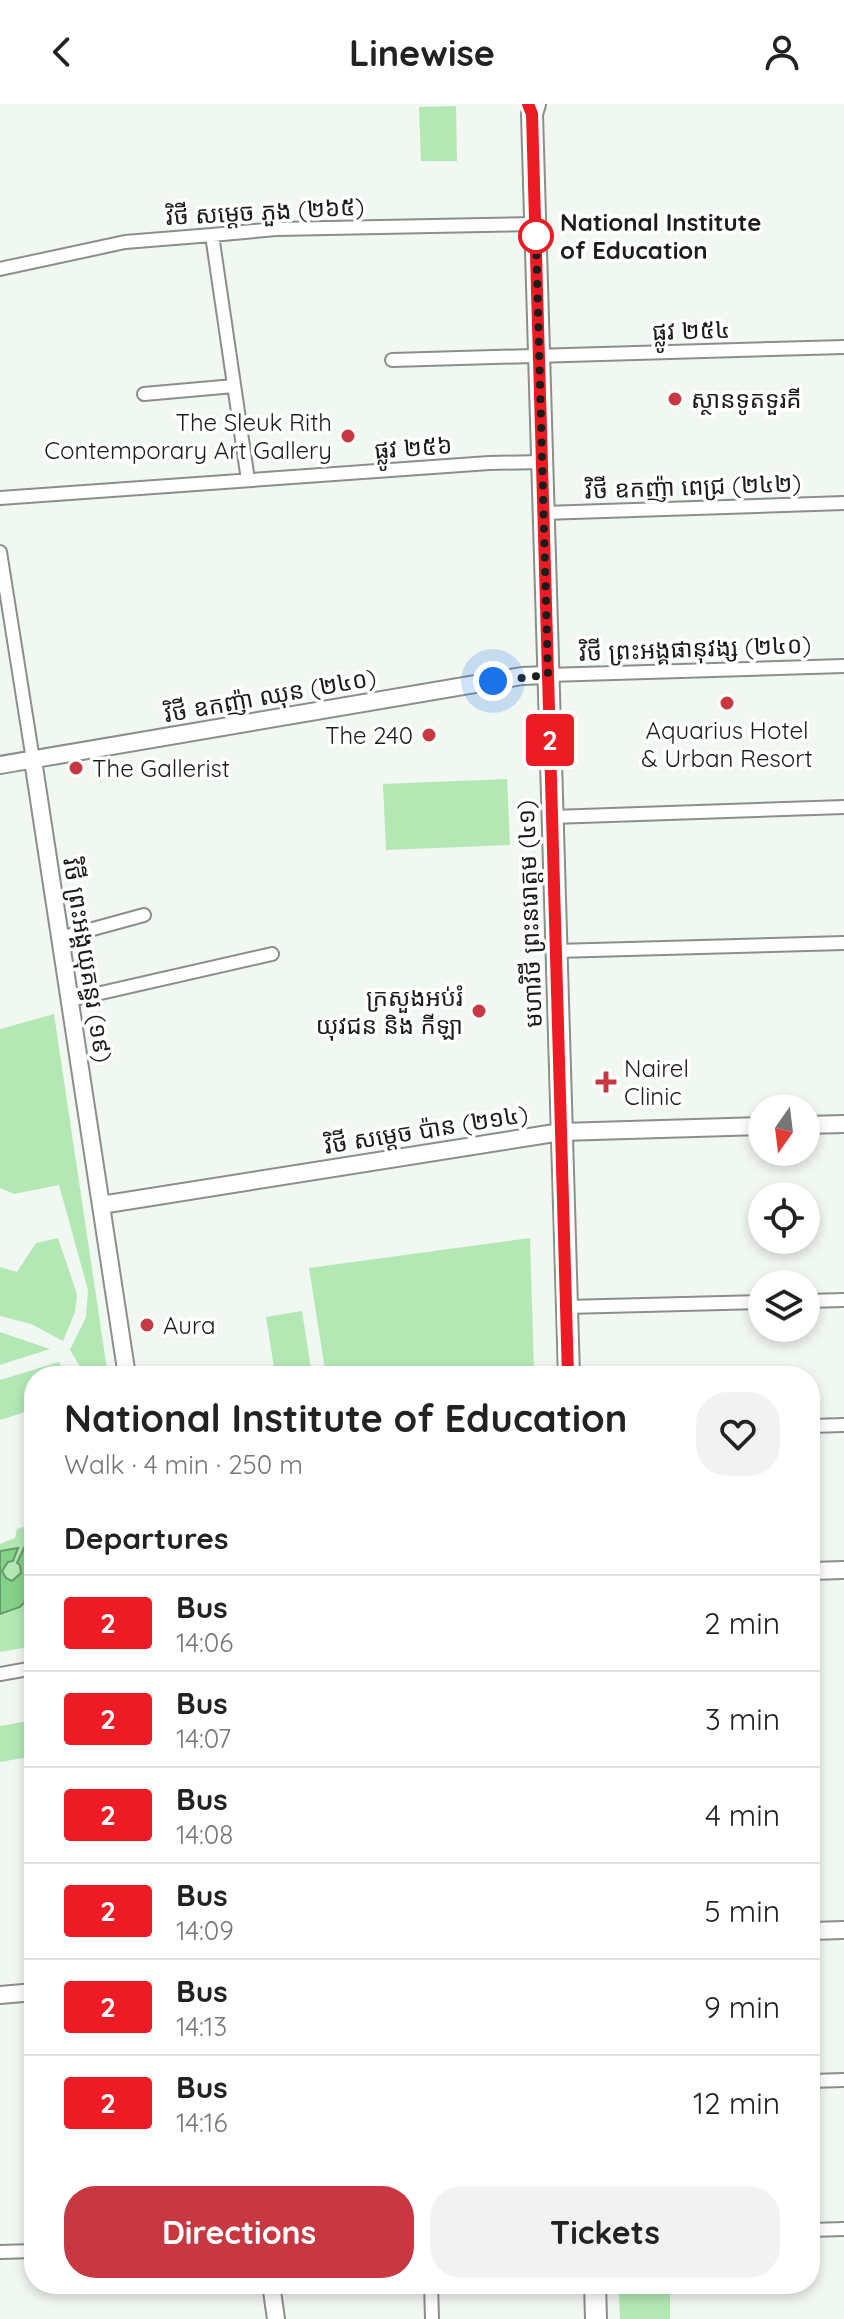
<!DOCTYPE html>
<html lang="en">
<head>
<meta charset="utf-8">
<style>
  body { margin:0; font-family:Quicksand,"Noto Sans Khmer",sans-serif; background:#f2f2f2; color:#222; height:100vh; display:flex; flex-direction:column; font-size:30px; white-space:nowrap }
  * { box-sizing:border-box; margin:0 }
  p { font-size:26px; color:#767676 }
  .icon { flex:none; width:44px; height:44px; fill:none; stroke:currentColor; stroke-width:2; stroke-linecap:round; stroke-linejoin:round }
  .map { position:relative; flex:1; overflow:hidden }
  .side { position:absolute; left:24px; top:1262px; width:796px; height:928px; display:flex; flex-direction:column; background:#fff; border-radius:32px; box-shadow:0 4px 12px #0003 }
  .side>* { flex:none }
  .badge { padding:0 16px; border-radius:6px; font-size:28px; line-height:52px }
  .needle { width:52px; rotate:194deg }
  .buttons { position:absolute; left:748px; top:990px; display:grid; gap:16px }
  .buttons a { display:grid; place-items:center; width:72px; height:72px; border-radius:50%; background:#fff; box-shadow:0 4px 12px #0003; font-size:40px }
  .you { position:absolute; width:40px; height:40px; margin:-20px; border:6px solid #fff; border-radius:50%; background:#1a73e8; box-shadow:0 0 0 12px #1a73e833 }
  .map>.badge { position:absolute; translate:-50% -50%; box-shadow:0 0 0 4px #fff }
  h2 { padding:0 40px; font-size:30px; line-height:72px }
  .round { display:grid; place-items:center; flex:none; width:84px; height:84px; border-radius:32px; background:#f2f2f2 }
  .head { display:flex; align-items:center; justify-content:space-between; height:136px; padding:0 40px }
  h1 { font-size:38px; font-weight:700; line-height:60px }
  .primary-button { display:flex; gap:16px; margin-top:auto; padding:16px 40px }
  .primary-button a { flex:1; height:92px; border-radius:32px; background:#c83843; color:#fff; font-size:32px; font-weight:700; line-height:92px; text-align:center }
  .primary-button a+a { background:#f2f2f2; color:#222 }
  ul { padding:0; list-style:none }
  li { display:flex; align-items:center; gap:24px; height:96px; padding:0 40px; border-top:2px solid #e0e0e0 }
  li div { flex:1 }
  li b { display:block; font-size:30px }
  li em { font-style:normal }
  li .badge { min-width:88px; font-weight:700; text-align:center }
  header { display:flex; justify-content:space-between; align-items:center; height:104px; padding:0 40px; background:#fff; font-size:36px; font-weight:700 }
  .map>svg:first-child { display:block }
  .green { fill:#b3e8b5 }
  .water { fill:#84d189; stroke:#649b68; stroke-width:2 }
  .lines { fill:none; stroke-linecap:round; stroke-linejoin:round }
  .minor-casing { stroke:#8a8f8a; stroke-width:16 }
  .tertiary-casing { stroke:#8a8f8a; stroke-width:20 }
  .primary-casing { stroke:#8a8f8a; stroke-width:24 }
  .minor { stroke:#fff; stroke-width:12 }
  .tertiary { stroke:#fff; stroke-width:16 }
  .primary { stroke:#fff; stroke-width:20 }
  .line-casing { stroke:#fff; stroke-width:18 }
  .line { stroke:#ed1b24; stroke-width:12 }
  .walk { stroke:#1b1d1b; stroke-width:8; stroke-dasharray:0 14.4 }
  .stop-dot { fill:#fff; stroke:#ed1b24; stroke-width:4 }
  .poi-dot { fill:#c83843; stroke:#fff; stroke-width:3 }
  .labels { text-anchor:middle; dominant-baseline:central; stroke-width:7; stroke-linejoin:round; paint-order:stroke }
  .street-label { font-size:24px; fill:#1b1d1b; stroke:#fff }
  .stop-label { font-size:24px; font-weight:bold; fill:#1b1d1b; stroke:#fff; text-anchor:start }
  .poi-label { font-size:24px; fill:#1b1d1b; stroke:#fff; text-anchor:start }
</style>
</head>
<body>
<header><svg class="icon" aria-label="back" viewBox="0 0 24 24"><path d="M15 5l-7 7 7 7"/></svg>Linewise<svg class="icon" aria-label="person" viewBox="0 0 24 24"><circle cx="12" cy="8" r="4"/><path d="M4 21q1-7 8-7t8 7"/></svg></header>
<div class="map">
<svg width="844" height="2215" viewBox="0 0 844 2215">
  <rect width="100%" height="100%" fill="#f1f7f1"/>
  <!-- green -->
  <path class="green" d="M456 2 457 57H421L419 3Z
    M507 675 510 741 386 746 383 680Z
    M54 910 108 1272H80L79 1261 70 1246 86 1213 88 1186 59 1081 14 1090 0 1084V925Z
    M58 1134 77 1190 75 1208 63 1237 31 1220 0 1212V1163L17 1168 36 1139Z
    M530 1134 534 1267 444 1272H326L309 1164Z
    M302 1207 311 1265 275 1270 266 1213Z
    M0 1228 50 1245 0 1261Z
    M59 1258 67 1272H34V1305L0 1316V1276Z
    M26 1422 28 1425 34 1423V1444L24 1443 21 1469 12 1477 6 1474 2 1467 8 1458 13 1457 18 1444 0 1447V1440L15 1434 17 1425Z
    M34 1488V1542L0 1548V1510L20 1503Z
    M34 1616V1652L0 1658V1622Z
    M619 2189H670V2215H620Z"/>
  <!-- water -->
  <path class="water" d="M25 1442 34 1444V1488L20 1503 0 1510V1447L18 1444 13 1457 8 1458 2 1467 6 1474 12 1477 21 1469 20 1461 17 1459Z"/>
  <g class="lines">
    <!-- minor casing -->
    <g class="minor-casing">
      <path id="minor" d="M212 131 248 376
        M0 165 125 138 212 131 276 125 535 120
        M392 256 844 243
        M144 290 234 282
        M0 394 489 359 542 358
        M543 409 844 399
        M0 448 33 656
        M548 571 844 562
        M552 713 844 703
        M60 834 144 811
        M556 847 844 839
        M70 896 272 850
        M806 1197 844 1196
        M566 1203 762 1198
        M810 1322 844 1321
        M0 1570 34 1564
        M810 1977 844 1976
        M810 2126 844 2125
        M0 2148 34 2147
        M431 2180 432 2215"/>
    </g>
    <!-- tertiary casing -->
    <g class="tertiary-casing">
      <path id="tertiary" d="M33 656 127 1272
        M0 661 522 572 548 571
        M806 1021 844 1020
        M101 1101 561 1028 762 1022
        M810 1467 844 1466
        M810 1827 844 1826
        M0 1891 34 1888
        M271 2180 276 2215"/>
    </g>
    <!-- primary casing -->
    <g class="primary-casing">
      <path id="primary" d="M535 0 532 10 569 1272
        M595 2180 596 2215"/>
    </g>
    <!-- minor -->
    <use href="#minor" class="minor"/>
    <!-- tertiary -->
    <use href="#tertiary" class="tertiary"/>
    <!-- primary -->
    <use href="#primary" class="primary"/>
  </g>
  <g class="lines">
    <!-- line casing -->
    <g class="line-casing">
      <path id="line" d="M528 0 532 10 568 1272"/>
    </g>
    <!-- line -->
    <use href="#line" class="line"/>
    <!-- walk -->
    <path class="walk" d="M493 577 548 571 536 132"/>
  </g>
  <!-- markers -->
  <circle class="stop-dot" cx="536" cy="132" r="16"/>
  <g class="poi-dot">
    <circle cx="675" cy="295" r="8"/>
    <circle cx="348" cy="332" r="8"/>
    <circle cx="727" cy="599" r="8"/>
    <circle cx="429" cy="631" r="8"/>
    <circle cx="76" cy="664" r="8"/>
    <circle cx="479" cy="907" r="8"/>
    <path d="M602 966h8v8h8v8h-8v8h-8v-8h-8v-8h8z"/>
    <circle cx="147" cy="1221" r="8"/>
  </g>
  <g class="labels">
    <!-- street labels -->
    <g class="street-label">
      <text transform="translate(265 107) rotate(-3)">វិថី សម្តេច ភួង (២៦៥)</text>
      <text transform="translate(691 226) rotate(-2)">ផ្លូវ ២៥៤</text>
      <text transform="translate(413 343) rotate(-4)">ផ្លូវ ២៥៦</text>
      <text transform="translate(693 382) rotate(-2)">វិថី ឧកញ៉ា ពេជ្រ (២៤២)</text>
      <text transform="translate(695 544) rotate(-2)">វិថី ព្រះអង្គផានុវង្ស (២៤០)</text>
      <text transform="translate(270 591) rotate(-10)">វិថី ឧកញ៉ា ឈុន (២៤០)</text>
      <text transform="translate(529 810) rotate(-92)">មហាវិថី ព្រះនរោត្តម (៤១)</text>
      <text transform="translate(88 856) rotate(81)">វិថី ព្រះអង្គយុគន្ធរ (១៩)</text>
      <text transform="translate(426 1025) rotate(-9)">វិថី សម្តេច ប៉ាន (២១៤)</text>
    </g>
    <!-- stop labels -->
    <g class="stop-label">
      <text x="560" y="118">National Institute<tspan x="560" dy="28">of Education</tspan></text>
    </g>
    <!-- poi labels -->
    <g class="poi-label">
      <text x="691" y="295">ស្ថានទូតទួរគី</text>
      <text x="332" y="318" text-anchor="end">The Sleuk Rith<tspan x="332" dy="28">Contemporary Art Gallery</tspan></text>
      <text x="727" y="626" text-anchor="middle">Aquarius Hotel<tspan x="727" dy="28">&amp; Urban Resort</tspan></text>
      <text x="413" y="631" text-anchor="end">The 240</text>
      <text x="92" y="664">The Gallerist</text>
      <text x="463" y="893" text-anchor="end">ក្រសួងអប់រំ<tspan x="463" dy="28">យុវជន និង កីឡា</tspan></text>
      <text x="624" y="964">Nairel<tspan x="624" dy="28">Clinic</tspan></text>
      <text x="163" y="1221">Aura</text>
    </g>
  </g>
</svg>
<div class="buttons">
<a><svg class="needle" viewBox="-14 -14 28 28"><path d="M0-13l5 13h-10z" fill="#e53935"/><path d="M0 13l5-13h-10z" fill="#767676"/></svg></a>
<a><svg class="icon" aria-label="locate" viewBox="0 0 24 24"><circle cx="12" cy="12" r="6"/><path d="M12 2v4M12 18v4M2 12h4M18 12h4"/></svg></a>
<a><svg class="icon" aria-label="layers" viewBox="0 0 24 24"><path d="M12 4l9 5-9 5-9-5zM3 14l9 5 9-5"/></svg></a>
</div>
<div class="you" style="left:493px;top:577px"></div>
<b class="badge" style="left:550px;top:636px;background:#ed1b24;color:#fff">2</b>
<section class="side">
<div class="head"><div><h1>National Institute of Education</h1><p>Walk · 4 min · 250 m</p></div><a class="round"><svg class="icon" aria-label="heart" viewBox="0 0 24 24"><path d="M12 20l-8-8c-3-5 5-10 8-4 3-6 11-1 8 4z"/></svg></a></div>
<h2>Departures</h2>
<ul>
<li><span class="badge" style="background:#ed1b24;color:#fff">2</span><div><b>Bus</b><p>14:06</p></div><em>2 min</em></li>
<li><span class="badge" style="background:#ed1b24;color:#fff">2</span><div><b>Bus</b><p>14:07</p></div><em>3 min</em></li>
<li><span class="badge" style="background:#ed1b24;color:#fff">2</span><div><b>Bus</b><p>14:08</p></div><em>4 min</em></li>
<li><span class="badge" style="background:#ed1b24;color:#fff">2</span><div><b>Bus</b><p>14:09</p></div><em>5 min</em></li>
<li><span class="badge" style="background:#ed1b24;color:#fff">2</span><div><b>Bus</b><p>14:13</p></div><em>9 min</em></li>
<li><span class="badge" style="background:#ed1b24;color:#fff">2</span><div><b>Bus</b><p>14:16</p></div><em>12 min</em></li>
</ul>
<div class="primary-button"><a>Directions</a><a>Tickets</a></div>
</section>
</div>
</body>
</html>
